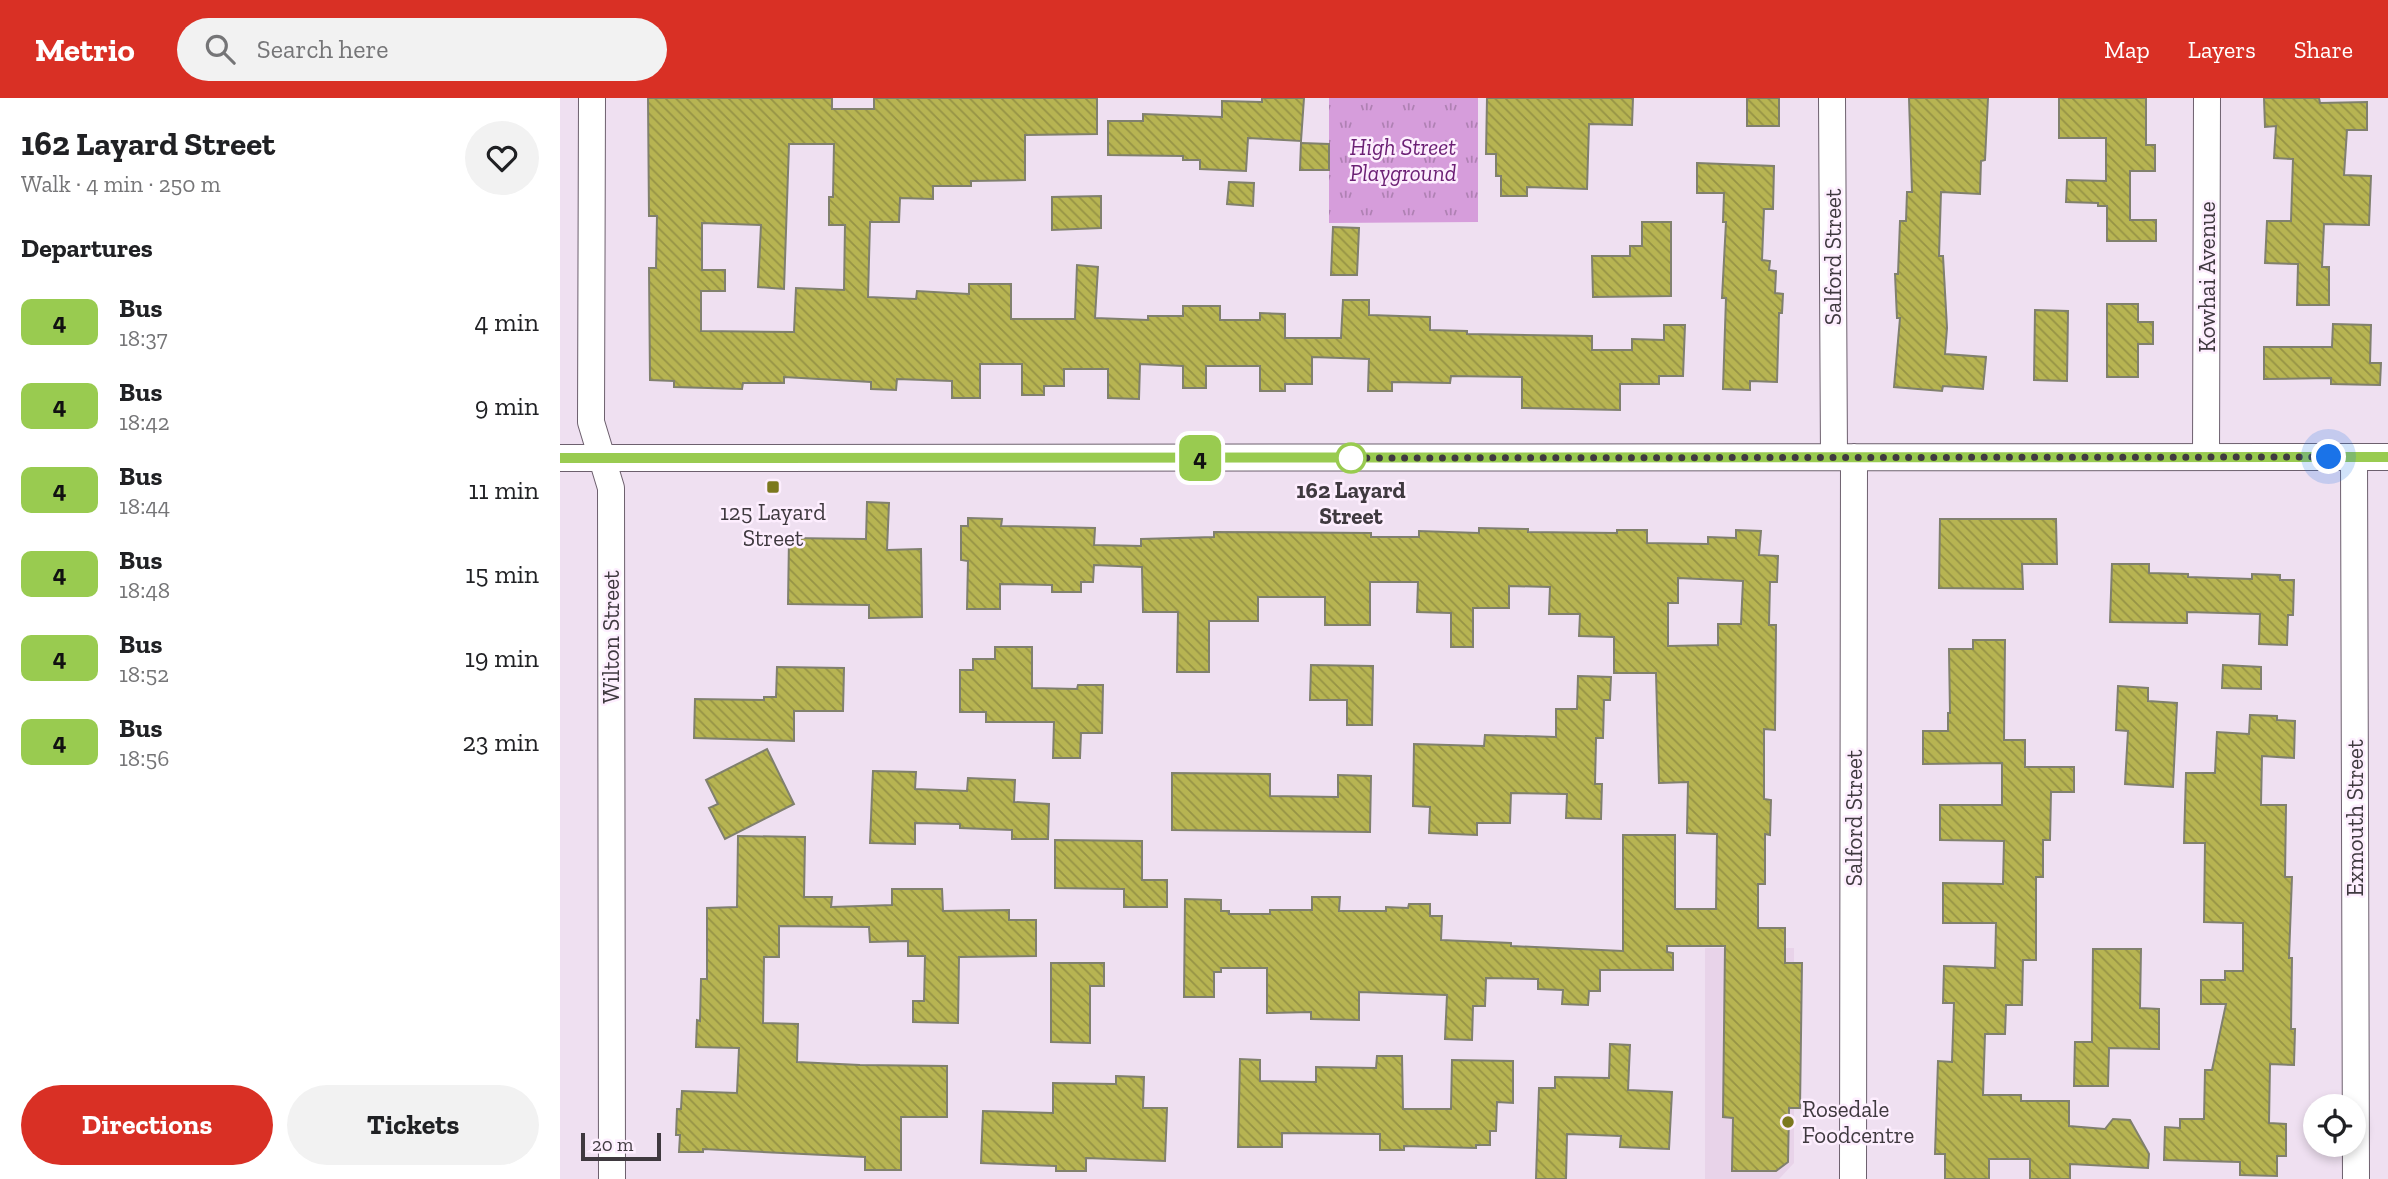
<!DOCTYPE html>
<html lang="en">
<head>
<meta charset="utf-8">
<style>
  body { margin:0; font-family:"Zilla Slab",serif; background:#f2f2f2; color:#202124; height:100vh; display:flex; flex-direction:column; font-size:26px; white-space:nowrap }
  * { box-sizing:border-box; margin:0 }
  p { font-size:23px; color:#757577 }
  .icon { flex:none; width:38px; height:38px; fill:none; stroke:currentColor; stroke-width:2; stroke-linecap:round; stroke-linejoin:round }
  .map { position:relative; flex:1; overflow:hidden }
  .details { display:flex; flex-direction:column; background:#fff; width:560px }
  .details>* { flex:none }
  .badge { padding:0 14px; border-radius:10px; font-size:24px; line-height:46px }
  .tools { position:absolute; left:1743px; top:996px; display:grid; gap:14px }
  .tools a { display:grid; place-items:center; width:63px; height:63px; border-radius:50%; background:#fff; box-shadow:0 4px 10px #0003; font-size:35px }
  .scale { position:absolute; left:21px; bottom:18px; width:80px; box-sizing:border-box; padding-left:7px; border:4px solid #3f393f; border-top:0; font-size:19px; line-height:24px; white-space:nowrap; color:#3f393f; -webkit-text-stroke:5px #fdeefe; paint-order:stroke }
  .you { position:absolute; width:35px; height:35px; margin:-18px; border:5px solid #fff; border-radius:50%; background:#1a73e8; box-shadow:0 0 0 10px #1a73e833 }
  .map>.badge { position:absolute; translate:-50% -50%; box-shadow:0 0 0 4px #fff }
  h2 { padding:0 21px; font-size:26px; line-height:63px }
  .round { display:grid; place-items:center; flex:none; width:74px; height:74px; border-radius:37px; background:#f2f2f2 }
  .summary { display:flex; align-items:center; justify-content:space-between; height:119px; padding:0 21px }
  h1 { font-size:33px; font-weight:700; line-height:52px }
  .primary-button { display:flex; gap:14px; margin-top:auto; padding:14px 21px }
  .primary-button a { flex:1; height:80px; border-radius:42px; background:#d93025; color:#fff; font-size:28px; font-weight:700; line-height:80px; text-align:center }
  .primary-button a+a { background:#f2f2f2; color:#202124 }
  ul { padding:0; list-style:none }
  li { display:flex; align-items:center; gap:21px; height:84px; padding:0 21px }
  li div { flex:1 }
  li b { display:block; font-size:26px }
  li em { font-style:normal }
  li .badge { min-width:77px; font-weight:700; text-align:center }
  header { display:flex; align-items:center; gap:42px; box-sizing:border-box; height:98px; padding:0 35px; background:#d93025; color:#fff }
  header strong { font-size:33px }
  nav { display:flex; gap:38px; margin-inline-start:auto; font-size:24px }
  .search { width:490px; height:63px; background:#f2f2f2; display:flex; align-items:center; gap:18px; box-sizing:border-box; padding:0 24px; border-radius:38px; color:#757577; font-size:26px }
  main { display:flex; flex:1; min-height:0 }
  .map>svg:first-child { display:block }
  .built { fill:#e8d3e9 }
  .park { fill:url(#park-tufts) }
  .building { fill:url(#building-back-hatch); stroke:#80806e; stroke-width:2; fill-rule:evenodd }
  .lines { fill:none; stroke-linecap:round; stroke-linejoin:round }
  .minor-casing { stroke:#6d606e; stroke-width:28 }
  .minor { stroke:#fff; stroke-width:26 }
  .line-casing { stroke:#fff; stroke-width:16 }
  .line { stroke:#99cb50; stroke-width:10 }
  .walk { stroke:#3f393f; stroke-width:7; stroke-dasharray:0 12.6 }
  .stop-dot { fill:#fff; stroke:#99cb50; stroke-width:3.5 }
  .poi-dot { fill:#7b781e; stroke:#fdeefe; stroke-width:2.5 }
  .labels { text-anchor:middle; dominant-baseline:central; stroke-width:5; stroke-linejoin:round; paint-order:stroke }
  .park-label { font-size:23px; font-style:italic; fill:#6b1f74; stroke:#fdeefe }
  .street-label { font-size:23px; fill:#3f393f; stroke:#fdeefe }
  .stop-label { font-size:23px; font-weight:bold; fill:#3f393f; stroke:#fdeefe }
  .poi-label { font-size:23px; fill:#3f393f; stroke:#fdeefe }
</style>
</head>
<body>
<header>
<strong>Metrio</strong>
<div class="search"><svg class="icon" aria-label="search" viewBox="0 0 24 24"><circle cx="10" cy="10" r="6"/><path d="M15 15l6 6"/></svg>Search here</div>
<nav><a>Map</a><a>Layers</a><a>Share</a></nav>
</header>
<main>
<section class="details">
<div class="summary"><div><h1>162 Layard Street</h1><p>Walk · 4 min · 250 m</p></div><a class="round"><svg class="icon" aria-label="heart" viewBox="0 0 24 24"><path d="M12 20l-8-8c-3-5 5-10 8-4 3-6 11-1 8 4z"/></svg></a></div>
<h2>Departures</h2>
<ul>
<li><span class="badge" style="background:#99cb50;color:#111">4</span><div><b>Bus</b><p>18:37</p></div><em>4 min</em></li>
<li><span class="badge" style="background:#99cb50;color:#111">4</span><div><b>Bus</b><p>18:42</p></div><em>9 min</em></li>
<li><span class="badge" style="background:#99cb50;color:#111">4</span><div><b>Bus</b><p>18:44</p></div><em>11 min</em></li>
<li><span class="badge" style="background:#99cb50;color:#111">4</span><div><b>Bus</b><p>18:48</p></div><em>15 min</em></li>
<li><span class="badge" style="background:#99cb50;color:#111">4</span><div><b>Bus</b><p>18:52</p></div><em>19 min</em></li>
<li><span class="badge" style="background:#99cb50;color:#111">4</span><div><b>Bus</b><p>18:56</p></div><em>23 min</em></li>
</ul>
<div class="primary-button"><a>Directions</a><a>Tickets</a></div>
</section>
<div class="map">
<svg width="1828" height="1081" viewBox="0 0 1828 1081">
  <defs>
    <pattern id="park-tufts" width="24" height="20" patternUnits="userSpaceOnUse" patternTransform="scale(1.75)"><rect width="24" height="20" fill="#d69ddb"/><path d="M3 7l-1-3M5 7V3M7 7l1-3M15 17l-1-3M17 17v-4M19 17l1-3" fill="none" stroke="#af81b3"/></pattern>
    <pattern id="building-back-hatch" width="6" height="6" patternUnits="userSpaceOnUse" patternTransform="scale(1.75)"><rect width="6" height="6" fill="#b7b452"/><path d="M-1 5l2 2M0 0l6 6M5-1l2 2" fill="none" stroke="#969345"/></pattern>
  </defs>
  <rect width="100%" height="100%" fill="#efe0f1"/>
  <!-- built -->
  <path class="built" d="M1145 850H1234V1065L1219 1081H1145Z"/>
  <!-- park -->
  <path class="park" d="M769 0H918V124L769 125Z"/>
  <!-- building -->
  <path class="building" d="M88 0H272V11H314V0H537V36L465 37V82L411 83V88H373V101L340 100 339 124H310L308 199 356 201 357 193 409 196V186H451V221H515L517 167 538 169 535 220 588 222V218H623V208H660V222H700V215L725 216V240H781L783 202H809V217L870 219V232L907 233V236L1032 238V252H1072V241L1104 242V227H1125L1123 278H1099V286H1060V312L962 310V279L891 278 890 285 832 284V293H808L809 261 752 259V286H725V293H700V268H646V290H623V268L580 266 579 301 548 300V271H504V288H484V297H462V266H420V300H392V283L337 281 336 292 311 291V284L224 279V285H183L182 291 114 289V283L90 282 89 170H96L97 118H89ZM229 46H274L273 99H269V127H285L284 192 236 190 234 234 141 233V193H165V172H142V125L201 127 198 189 224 191Z
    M702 0H744L741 43 688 40 686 73 640 71V62H623V58L548 57V23H583V16L662 19V3L702 4Z
    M927 0H1073L1072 27 1029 26 1027 91 967 89V98H941V78H936V56H926Z
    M1187 0H1219V28H1187Z
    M1349 0H1428L1425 62 1421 63 1420 96 1381 94 1379 158H1383L1387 230 1385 256 1426 259 1423 291 1383 288 1382 293 1334 289 1340 220H1337L1335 176H1338L1340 123H1346L1347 94H1352Z
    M1499 0H1586V47H1595V73H1570V122H1596V143H1547V108H1538V105L1506 104 1507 82 1546 83V40H1499Z
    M1704 0H1759L1760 5 1807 4V32H1787L1784 77 1811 78 1809 127 1764 126 1762 169H1769V207H1737L1738 166 1705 165 1707 123H1731L1733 61 1714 60 1716 28 1705 29Z
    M741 45 769 46V72H740Z
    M1137 65 1214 68 1213 111H1204L1202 162 1210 163 1209 172 1216 173 1215 195 1223 196 1222 215H1219L1217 284 1190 283V292L1163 291 1166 200H1162L1166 124H1163L1164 95H1137Z
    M669 84 694 85 693 108 667 106Z
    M541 98V130L492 132V99Z
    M1082 124H1111V198L1033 199 1032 158H1070V148H1082Z
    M773 129 799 130 797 177H771Z
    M1547 206H1578V224H1593V246H1578V279H1547Z
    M1475 212 1508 213 1507 283 1474 282Z
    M1773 226 1811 227 1810 265H1821L1820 287 1771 286V280L1704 281V249H1772Z
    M307 404 329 405 327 452 361 451 362 519 309 520V507L228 506 229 440 306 441Z
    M408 420 442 421 441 428 535 430 534 447 581 448V441L654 439V434L811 435V439H859V433L919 435V430L968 431V434L1057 435V432H1087V445L1148 446V439L1176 440V432L1201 433 1199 457 1218 458 1217 484H1210L1209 527H1216L1215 632 1204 631V701L1211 702 1210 737 1205 736V786H1198V830H1225V865H1242L1240 1010H1229L1228 1064 1216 1073H1172L1173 1020 1163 1019 1165 848H1107V854L1113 855V872H1040V893H1029L1028 907 1002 906 1003 892 978 891V881L926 880 925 908H913L912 942 885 941 887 897 799 894V922L751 921V914L707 915V870H661V874H654V899H624L625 801 661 802V813H669V816H710V812H752V799H780L779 813H826V809L848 810 849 806H870V818H882L881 842 951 845V848L1063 853V737H1115V811H1156L1157 736 1127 735 1128 684 1099 685 1096 575H1054V539L1019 538 1020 516H989L990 489 949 488V510H913V549H891V515L857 514 858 484H810V527H765V499H698V523H649V574H617L618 514H583L582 469 534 467 533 484H521V494H492V487L440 486V511H407L408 463 401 462V428H408ZM1118 480 1183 483 1181 526H1158V547L1108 548V505H1118Z
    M1380 421H1496L1497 466H1462L1463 491 1379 490Z
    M1552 466H1589V475L1628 476V479L1692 481V476L1720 477V482H1734L1733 517H1728L1727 547 1699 546 1700 516 1627 514V525L1550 524Z
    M1413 542H1445L1444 642H1465V669H1514V694H1491L1490 742H1483V779H1476V862H1463L1462 907H1446L1445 936H1425L1423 997H1461V1003H1509V1028L1545 1031 1553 1021 1570 1022 1589 1056 1588 1070 1510 1066V1081H1470V1061H1429V1081H1385V1056H1375L1378 963 1392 964 1394 905H1383L1384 868 1435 870 1436 825H1383V785L1443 786 1444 743 1380 742V707H1442V665L1363 666V633H1388V615H1390L1389 551H1413Z
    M435 549H472V590L517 591 518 587H543L542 635H521L520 660H493L494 624H426V614H400V572H413V561H435Z
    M751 567 813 568 812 627H787V602H750Z
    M1663 567 1701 569V591L1662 590Z
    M217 569 284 570 283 613H234V643L134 640 135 601 204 602V599H216Z
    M1018 578 1051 579 1050 602H1044L1043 640H1036L1035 686H1042L1041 721 1006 720 1007 696 951 695 950 725H917V737L869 735 870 709 853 708 854 646 924 648 925 637 996 639V611H1017Z
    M1558 588 1588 590V603L1617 605 1613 689 1565 686 1568 633 1556 632Z
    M1690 617 1717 618V622L1735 623 1734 660 1702 658 1701 707H1726L1725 779H1732L1729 860H1732L1731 931H1735L1734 967 1710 966 1709 1025 1726 1026V1058H1717V1078L1680 1077V1064L1604 1062 1605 1029 1620 1030V1021H1644L1645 972H1652L1666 906H1641V882H1665V873H1683V825L1644 824 1645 745H1624L1626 675H1655L1657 634 1689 636Z
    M207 651 234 706 165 741 149 710 158 706 146 682Z
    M313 673 356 674 355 691 407 693 408 680 455 682 454 704 489 706 488 741H452V732L400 730V726L355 725V746L310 745Z
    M612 675 710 676V698L778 699V677L811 678 810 734 612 732Z
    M178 738 245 739 244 799H272L271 809 332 807V791H382L383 813 449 812V822H476V858L399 859 398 925 353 924V903H364L365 858H348V843L310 844 309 829 219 828V859H204L203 925 238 926 237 964 300 967 387 968V1019H341V1072H305V1059L143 1051V1054H119L120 1037H116L117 1011H121L122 993 177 995 179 950 136 949 137 922 140 923 141 881H147V810L177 809Z
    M495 742 582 743V782H607V809H564V791L495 790Z
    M1533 851H1581L1580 910 1599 911V951L1549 950 1548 988H1514L1515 944H1532Z
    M491 865H544V888H530V945L491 944Z
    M1050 946 1070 947 1068 992 1112 994 1109 1051 1060 1049 1061 1038 1007 1036 1006 1081H976L979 990H995V979L1049 980Z
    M817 958H842L843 1011H891L892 962 953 963V1005L937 1004 936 1033H930V1047H916V1050L844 1048V1052H820V1036L722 1035V1049H678L680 961 700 962V983L756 984V969L816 970Z
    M556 978 584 979 583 1010H607L605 1063 526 1060V1073H496V1068L421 1065 423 1013 493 1015V985L556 986Z"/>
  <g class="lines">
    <!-- minor casing -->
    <g class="minor-casing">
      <path id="minor" d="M32 0 31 324 51 390 52 1081
        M1272 0 1274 359
        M1646 359 1647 0
        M1794 359 1796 1081
        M0 360 1828 359
        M1293 1081 1294 359"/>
    </g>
    <!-- minor -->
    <use href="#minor" class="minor"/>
  </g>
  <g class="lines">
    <!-- line casing -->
    <g class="line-casing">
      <path id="line" d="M0 360 1828 359"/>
    </g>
    <!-- line -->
    <use href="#line" class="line"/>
    <!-- walk -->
    <path class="walk" d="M791 360H780L1769 359"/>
  </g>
  <!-- markers -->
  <circle class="stop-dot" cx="791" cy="360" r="14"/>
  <g class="poi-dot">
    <rect x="206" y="382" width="14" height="14" rx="3.5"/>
    <circle cx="1228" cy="1024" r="7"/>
  </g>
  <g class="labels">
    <!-- park labels -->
    <g class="park-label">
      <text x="843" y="49">High Street<tspan x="843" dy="26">Playground</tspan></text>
    </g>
    <!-- street labels -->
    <g class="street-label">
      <text transform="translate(1273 159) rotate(-90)">Salford Street</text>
      <text transform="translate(1647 179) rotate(-90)">Kowhai Avenue</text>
      <text transform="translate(51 539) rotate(-90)">Wilton Street</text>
      <text transform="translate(1294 720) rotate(-90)">Salford Street</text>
      <text transform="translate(1795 720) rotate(-90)">Exmouth Street</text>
    </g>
    <!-- stop labels -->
    <g class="stop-label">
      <text x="791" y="392">162 Layard<tspan x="791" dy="26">Street</tspan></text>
    </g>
    <!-- poi labels -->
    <g class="poi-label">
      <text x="213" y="414">125 Layard<tspan x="213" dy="26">Street</tspan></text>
      <text x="1242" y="1011" text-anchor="start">Rosedale<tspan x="1242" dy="26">Foodcentre</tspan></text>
    </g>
  </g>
</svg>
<div class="tools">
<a><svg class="icon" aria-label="locate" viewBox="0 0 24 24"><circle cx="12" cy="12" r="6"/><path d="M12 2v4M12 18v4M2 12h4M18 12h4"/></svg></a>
</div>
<div class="scale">20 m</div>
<div class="you" style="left:1769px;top:359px"></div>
<b class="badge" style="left:640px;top:360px;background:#99cb50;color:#111">4</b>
</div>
</main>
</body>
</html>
